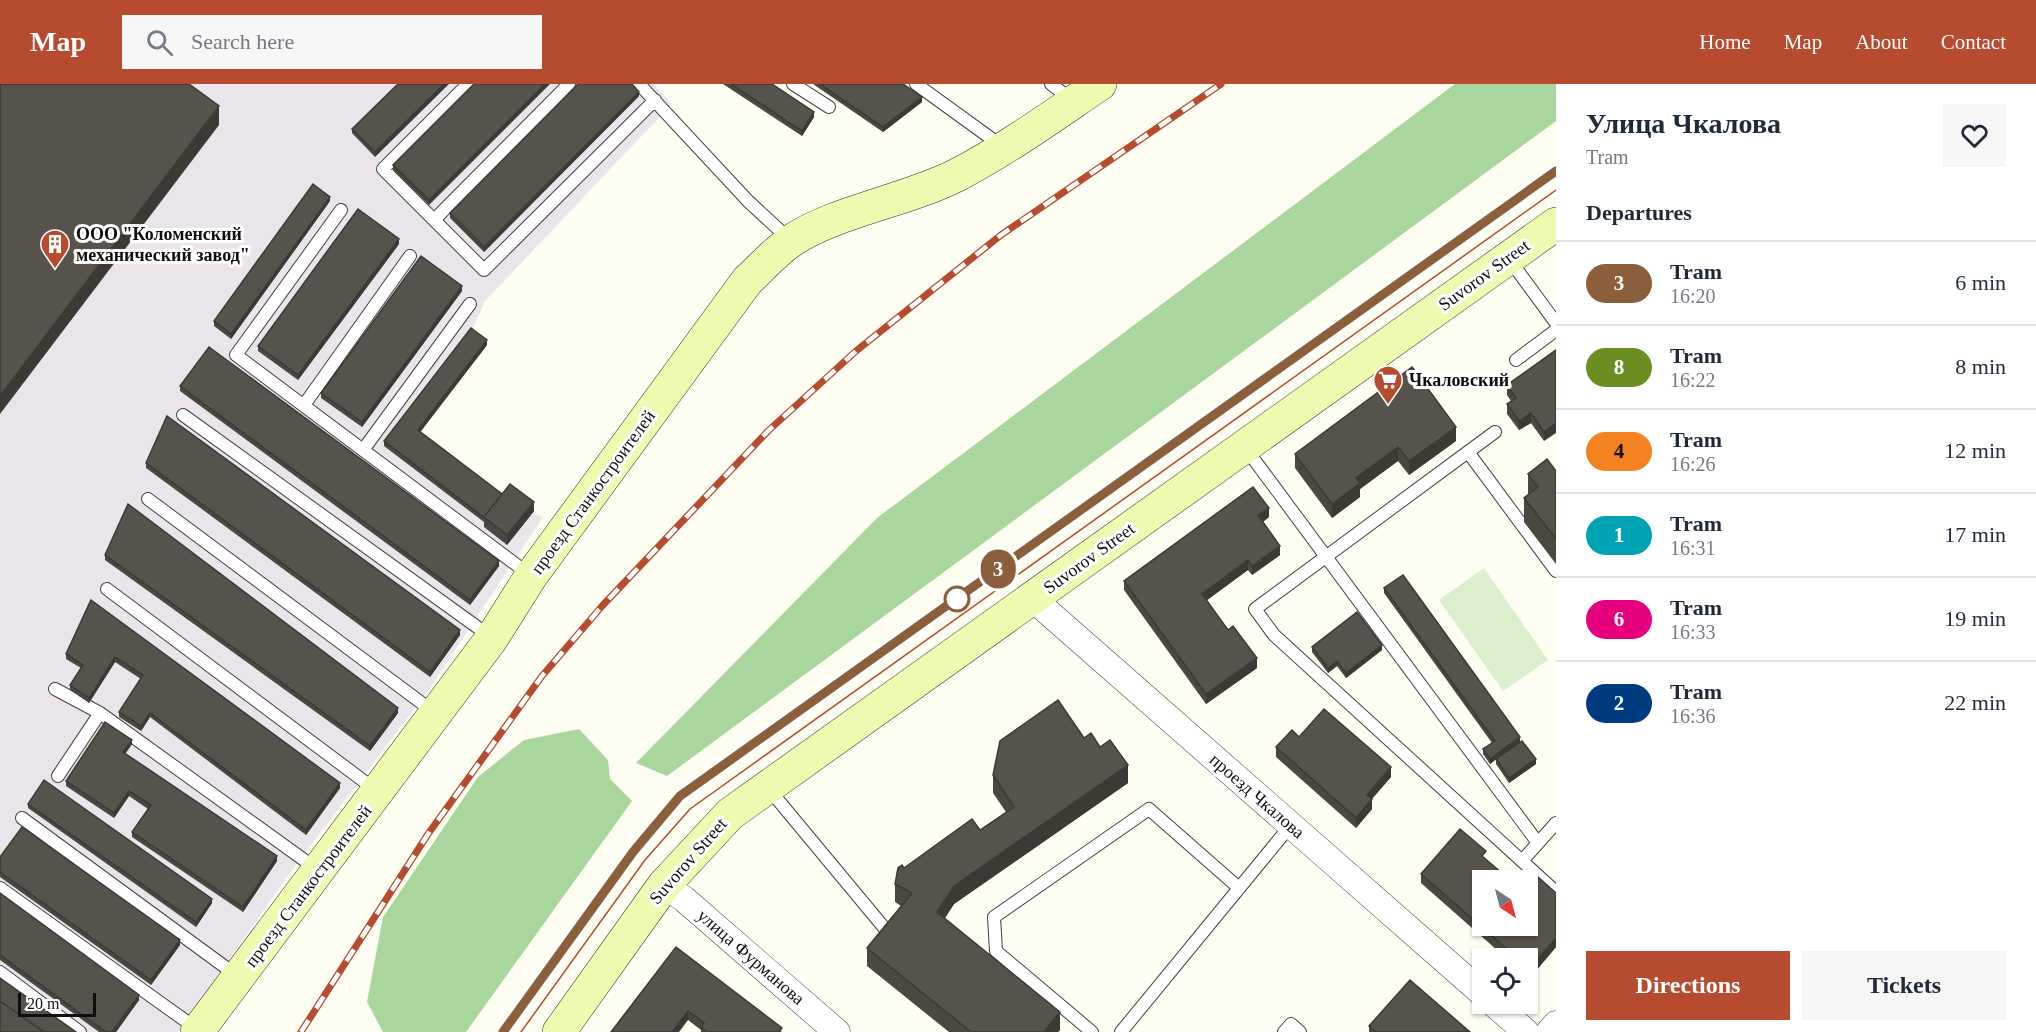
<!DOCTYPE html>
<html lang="en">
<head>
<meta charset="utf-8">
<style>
  body { margin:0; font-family:Georgia,serif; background:#f6f6f7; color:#1f2937; height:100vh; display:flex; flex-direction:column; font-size:22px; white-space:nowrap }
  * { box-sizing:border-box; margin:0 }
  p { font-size:20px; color:#747a83 }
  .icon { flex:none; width:33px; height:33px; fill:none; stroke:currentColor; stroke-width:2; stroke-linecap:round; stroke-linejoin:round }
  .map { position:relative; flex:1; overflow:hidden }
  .drawer { display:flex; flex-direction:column; background:#fff; width:480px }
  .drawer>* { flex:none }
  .badge { padding:0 12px; border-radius:20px; font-size:21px; line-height:39px }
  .needle { width:39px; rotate:144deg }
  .controls { position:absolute; left:1472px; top:786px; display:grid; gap:12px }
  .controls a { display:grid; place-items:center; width:66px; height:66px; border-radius:0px; background:#fff; box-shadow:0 2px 4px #0004; font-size:30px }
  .scale { position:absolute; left:18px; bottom:15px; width:78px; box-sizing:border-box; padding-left:6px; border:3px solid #0f0f0f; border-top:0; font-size:16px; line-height:21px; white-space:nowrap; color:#0f0f0f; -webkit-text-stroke:4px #fff; paint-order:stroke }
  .map>.badge { position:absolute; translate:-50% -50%; box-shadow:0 0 0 3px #fff }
  h2 { padding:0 30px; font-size:22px; line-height:54px }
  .round { display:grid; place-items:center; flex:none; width:63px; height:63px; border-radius:0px; background:#f6f6f7 }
  .headline { display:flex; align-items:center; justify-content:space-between; height:102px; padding:0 30px }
  h1 { font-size:28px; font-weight:700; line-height:45px }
  .primary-button { display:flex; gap:12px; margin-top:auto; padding:12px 30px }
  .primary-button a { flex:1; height:69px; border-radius:0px; background:#b64b2f; color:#fff; font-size:24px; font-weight:700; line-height:69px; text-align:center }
  .primary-button a+a { background:#f6f6f7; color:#1f2937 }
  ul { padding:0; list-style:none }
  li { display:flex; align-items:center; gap:18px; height:84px; padding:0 30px; border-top:2px solid #e0e1e3 }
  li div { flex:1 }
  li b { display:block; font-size:22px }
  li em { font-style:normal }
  li .badge { min-width:66px; font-weight:700; text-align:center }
  header { display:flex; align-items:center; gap:36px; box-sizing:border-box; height:84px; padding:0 30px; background:#b64b2f; color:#fff }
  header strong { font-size:28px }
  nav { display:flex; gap:33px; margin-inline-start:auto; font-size:21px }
  .search { width:420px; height:54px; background:#f6f6f7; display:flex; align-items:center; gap:15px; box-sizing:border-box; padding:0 21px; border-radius:0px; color:#747a83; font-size:22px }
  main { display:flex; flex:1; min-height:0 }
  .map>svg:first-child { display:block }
  .industrial { fill:#ece4eb }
  .forest { fill:#a8d69d }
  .pitch { fill:#dbefce }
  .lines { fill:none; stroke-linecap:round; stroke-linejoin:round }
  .lane-casing { stroke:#424242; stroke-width:14 }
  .street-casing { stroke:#424242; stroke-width:27 }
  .secondary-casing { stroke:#313131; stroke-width:34 }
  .lane { stroke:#fff; stroke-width:12 }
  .street { stroke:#fff; stroke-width:26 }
  .secondary { stroke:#effab1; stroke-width:33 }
  .tram { stroke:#b64b2f; stroke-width:1.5 }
  .rail-casing { stroke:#b64b2f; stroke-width:7 }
  .rail { stroke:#fff; stroke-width:4.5; stroke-dasharray:14; stroke-linecap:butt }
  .wall { fill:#4b4741 }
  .shaded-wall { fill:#3d3a35 }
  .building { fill:#57534c; stroke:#3d3a35; stroke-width:1.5 }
  .line-casing { stroke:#fff; stroke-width:14 }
  .line { stroke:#8b5e3c; stroke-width:9 }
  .stop-dot { fill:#fff; stroke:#8b5e3c; stroke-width:3 }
  .labels { text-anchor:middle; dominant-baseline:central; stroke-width:6; stroke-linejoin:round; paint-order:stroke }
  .poi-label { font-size:18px; font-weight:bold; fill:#0f0f0f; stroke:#fff; text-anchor:start }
  .street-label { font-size:18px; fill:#0f0f0f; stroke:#fff }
</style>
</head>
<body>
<header>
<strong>Map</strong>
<div class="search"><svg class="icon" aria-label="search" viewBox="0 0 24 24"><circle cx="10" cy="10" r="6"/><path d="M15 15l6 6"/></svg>Search here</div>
<nav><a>Home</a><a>Map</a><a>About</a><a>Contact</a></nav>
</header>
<main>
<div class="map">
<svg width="1556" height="948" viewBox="0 0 1556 948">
  <rect width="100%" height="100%" fill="#fdfef1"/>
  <!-- industrial -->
  <path class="industrial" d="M0 0H654L672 20 485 217 471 248 487 261 418 351 504 417 543 433 430 604 287 793 178 948H23L0 932Z"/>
  <!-- forest -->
  <path class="forest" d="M1455 0H1556V37L667 692 636 679 877 434Z
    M579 645 608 676 610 695 632 717 466 948H383L367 918 383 833 478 693 524 656Z"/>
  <!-- pitch -->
  <path class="pitch" d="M1484 484 1548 576 1503 607 1439 516Z"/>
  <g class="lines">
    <!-- lane casing -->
    <g class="lane-casing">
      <path id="lane" d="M468 0 383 85 484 186 655 16
        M639 0 748 117 790 156
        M793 0 829 23
        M916 0 1003 63
        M1051 0 1073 17
        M341 126 236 271 530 491
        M434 136 569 0
        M1509 175 1556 239
        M1516 276 1556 246
        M304 321 410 172
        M183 331 491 553
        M1495 348 1255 525 1274 551 1556 808
        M1244 362 1538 759
        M363 366 470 220
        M1468 368 1556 487
        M148 415 435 629
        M107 505 377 707
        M55 605 100 629 318 786
        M58 692 100 629
        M768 704 886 846
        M22 734 236 891
        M1522 777 1556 739
        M0 804 197 945
        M0 888 80 948
        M1092 948 996 867 994 833 1149 725 1239 804
        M1121 948 1291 741
        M1284 948 1291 940 1300 948"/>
    </g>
    <!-- street casing -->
    <g class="street-casing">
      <path id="street" d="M1032 514 1482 909
        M664 801 684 815 837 948
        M1494 920 1526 948
        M1549 948 1556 940"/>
    </g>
    <!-- secondary casing -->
    <g class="secondary-casing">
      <path id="secondary" d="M197 948 492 554 531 492 747 197C761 184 775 168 791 157 836 127 906 117 957 91 1007 65 1054 31 1100 0
        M559 948 664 801 730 730 1556 140"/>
    </g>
    <!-- lane -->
    <use href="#lane" class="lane"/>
    <!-- street -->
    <use href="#street" class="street"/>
    <!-- secondary -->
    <use href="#secondary" class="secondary"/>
    <!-- tram -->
    <path class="tram" d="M503 948 633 768 680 712 1556 87
      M521 948 645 776 690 725 1556 106"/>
    <!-- rail casing -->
    <g class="rail-casing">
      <path id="rail" d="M301 948 428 750 542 592 603 521 768 347 856 267 1001 151 1221 0"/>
    </g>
    <!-- rail -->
    <use href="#rail" class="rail"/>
  </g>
  <!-- wall -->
  <path class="wall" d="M398 0 375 73 352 49V45Z
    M474 0 429 121 393 86V81Z
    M723 0H772L814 33 802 52Z
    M813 0H903L922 18 883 48Z
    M639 12 484 168 450 134V129Z
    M330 117 231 255 214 242V237Z
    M399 160 298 296 258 267V262Z
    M462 207 362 343 321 314V309Z
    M487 261 420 348 502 410 534 427 507 461 484 443V438L384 362V357Z
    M1556 266 1544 357 1531 339 1519 346 1507 330V320L1511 317 1507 311V301Z
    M180 302 499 482 470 521 180 307Z
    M1456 357 1409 391 1398 377 1360 405V413L1332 434 1295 384V370Z
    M146 379 460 551 430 593 146 384Z
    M1556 387V480L1524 438V414L1528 411V390Z
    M1269 433 1263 438 1280 471 1252 491 1248 486 1206 516 1257 584 1206 620 1124 506V497Z
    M105 471 398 629 370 667 105 476Z
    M1384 504 1520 658 1536 680 1509 699 1496 680V675L1490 680 1483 670V665L1492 659 1384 509Z
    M91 516 340 704 306 751 150 633 141 647 119 633V628L141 595 115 578 89 619 70 606V601L81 584 66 575V570Z
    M1312 563 1382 566 1346 594 1337 582 1328 589 1312 568Z
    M1299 653 1391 693 1372 715V725L1356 744 1276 673V663Z
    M1084 654 1100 663 1128 699 954 820 945 834 1060 946 1058 948H949L867 882V864L901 822 895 818V800L904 784 980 746 1006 728 993 709V691Z
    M132 660 125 670 277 777 243 828 132 753V748L148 725 129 712 114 734 66 702V697Z
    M28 720 212 819 196 843 28 724Z
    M0 773 180 861 151 901 0 793Z
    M1486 775 1527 842 1556 809V863L1529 895 1527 893V874H1506L1421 799V790Z
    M0 809 139 916 116 948H99L0 876Z
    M676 863 782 948H701V946L688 936Z
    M1369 942 1470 948H1369Z"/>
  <!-- shaded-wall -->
  <path class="shaded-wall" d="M444 0H449L375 73V68Z
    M545 0H550L429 121V116Z
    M639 8V12L484 168V163Z
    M922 13V18L883 48V43Z
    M219 22V41L0 330V312Z
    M814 28V33L802 52V47Z
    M330 113V117L231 255V250Z
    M399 155V160L298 296V291Z
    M462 202V207L362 343V338Z
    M487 256V261L418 351V346Z
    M1531 329V339L1519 346V337Z
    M1556 339V349L1544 357V348Z
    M1456 343V357L1409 391V377Z
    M1398 363V377L1360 405V413L1332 434V420L1356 394Z
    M534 418V427L507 461V451Z
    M1269 424V433L1258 441V431Z
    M1280 462V471L1252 491V482Z
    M1248 476V486L1202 520V510Z
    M499 477V482L470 521V516Z
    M460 546V551L430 593V588Z
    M1382 561V566L1346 594V589Z
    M115 573V578L89 619V614Z
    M1257 574V584L1206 620V610Z
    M1337 577V582L1328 589V584Z
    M398 624V629L370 667V662Z
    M150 629V633L141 647V642Z
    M1520 653V658L1490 680V675Z
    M132 656V660L123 673V668Z
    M1536 675V680L1509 699V694Z
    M1128 681V699L954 820 937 846V828L954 802Z
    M1391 683V693L1367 720V711Z
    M340 699V704L306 751V746Z
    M129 707V712L114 734V729Z
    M1372 715V725L1356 744V734Z
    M277 772V777L243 828V823Z
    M212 815V819L196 843V838Z
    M1556 854V863L1529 895V885Z
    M180 856V861L151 901V896Z
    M139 911V916L116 948H112Z
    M688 927V936L679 948H672Z
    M1060 928V946L1058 948H1044Z"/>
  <!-- building -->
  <path class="building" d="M0 0H189L219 22 0 312Z
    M398 0H444L375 68 352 45Z
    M474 0H545L429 116 393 81Z
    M578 0H632L639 8 484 163 450 129Z
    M731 0H772L814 28 802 47Z
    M820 0H903L922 13 883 43Z
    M313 100 330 113 231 250 214 237Z
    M358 125 399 155 298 291 258 262Z
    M421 172 462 202 362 338 321 309Z
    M471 244 487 256 418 346 502 410 484 433 486 435 384 357Z
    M209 263 499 477 470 516 180 302Z
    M1556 266V339L1544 348 1531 329 1519 337 1507 320 1516 314 1507 301Z
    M1412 283 1456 343 1409 377 1398 363 1356 394 1360 399 1332 420 1295 370Z
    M167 332 460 546 430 588 146 379Z
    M1547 375 1556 387V455L1524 414 1538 403 1528 390Z
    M510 400 534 418 507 451 484 433Z
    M1253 403 1269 424 1258 431 1280 462 1252 482 1248 476 1202 510 1228 546 1233 542 1257 574 1206 610 1124 497Z
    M128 420 398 624 370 662 105 471Z
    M1403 491 1520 653 1490 675 1483 665 1495 657 1384 504Z
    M91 516 340 699 306 746 150 629 141 642 119 628 143 591 115 573 89 614 70 601 83 581 66 570Z
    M1357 528 1382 561 1346 589 1337 577 1328 584 1312 563Z
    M1058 616 1084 654 1091 649 1100 663 1110 656 1128 681 954 802 937 828 1060 928 1044 948H971L867 864 912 809 895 800 898 784 902 781 904 784 972 735 980 746 1014 723 993 691 1000 657Z
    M1324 625 1391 683 1367 711 1372 715 1356 734 1276 663 1292 646 1299 653Z
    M105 638 132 656 123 668 277 772 243 823 132 748 151 721 129 707 114 729 66 697Z
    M1522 657 1536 675 1509 694 1496 675Z
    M44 696 212 815 196 838 28 720Z
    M22 743 180 856 151 896 0 788V773Z
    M1460 745 1486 767 1482 772 1510 796H1482V842H1527V805L1538 793 1556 809V854L1529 885 1527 883V874H1517L1421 790Z
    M0 809 139 911 112 948H106L0 871Z
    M676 863 782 944 779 948H707L701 943 704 939 688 927 672 948H611Z
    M0 894 76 948H44L0 917Z
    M1410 896 1470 948H1376L1369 942Z
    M0 917 44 948H0Z"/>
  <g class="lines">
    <!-- line casing -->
    <g class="line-casing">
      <path id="line" d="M503 948 633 768 680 712 1556 87"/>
    </g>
    <!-- line -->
    <use href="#line" class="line"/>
  </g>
  <!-- icons -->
  <defs>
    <g id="building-pin" transform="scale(1.5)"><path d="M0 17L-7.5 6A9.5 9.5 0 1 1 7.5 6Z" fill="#b64b2f" stroke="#fff"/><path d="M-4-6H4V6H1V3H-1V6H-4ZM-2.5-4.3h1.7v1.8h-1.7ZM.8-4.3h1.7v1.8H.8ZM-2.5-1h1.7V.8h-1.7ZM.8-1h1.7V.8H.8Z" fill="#fff"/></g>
    <g id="supermarket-pin" transform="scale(1.5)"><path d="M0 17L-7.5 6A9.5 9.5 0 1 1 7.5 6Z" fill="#b64b2f" stroke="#fff"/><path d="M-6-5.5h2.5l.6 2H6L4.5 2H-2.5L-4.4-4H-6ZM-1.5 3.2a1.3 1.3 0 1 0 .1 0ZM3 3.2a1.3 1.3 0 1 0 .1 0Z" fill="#fff"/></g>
  </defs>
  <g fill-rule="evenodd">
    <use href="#building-pin" x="55" y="160"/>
    <use href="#supermarket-pin" x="1388" y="296"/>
  </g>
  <!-- markers -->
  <circle class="stop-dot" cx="957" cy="515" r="12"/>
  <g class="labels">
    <!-- poi labels -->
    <g class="poi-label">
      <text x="76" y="150">ООО "Коломенский<tspan x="76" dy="21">механический завод"</tspan></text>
      <text x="1409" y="296">Чкаловский</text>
    </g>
    <!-- street labels -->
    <g class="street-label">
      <text transform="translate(1484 191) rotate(-36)">Suvorov Street</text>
      <text transform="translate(593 408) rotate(-54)">проезд Станкостроителей</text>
      <text transform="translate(1089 474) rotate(-36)">Suvorov Street</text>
      <text transform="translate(1257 712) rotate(41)">проезд Чкалова</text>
      <text transform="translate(688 777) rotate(-49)">Suvorov Street</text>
      <text transform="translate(308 802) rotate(-53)">проезд Станкостроителей</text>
      <text transform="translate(751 873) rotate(41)">улица Фурманова</text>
    </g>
  </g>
</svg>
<div class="controls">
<a><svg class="needle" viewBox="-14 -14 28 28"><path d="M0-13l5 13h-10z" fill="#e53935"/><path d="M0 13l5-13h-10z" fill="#747a83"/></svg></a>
<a><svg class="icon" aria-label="locate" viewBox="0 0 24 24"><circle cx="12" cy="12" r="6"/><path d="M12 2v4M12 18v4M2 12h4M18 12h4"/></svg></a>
</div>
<div class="scale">20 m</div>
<b class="badge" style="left:998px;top:485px;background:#8b5e3c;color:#fff">3</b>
</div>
<section class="drawer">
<div class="headline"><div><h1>Улица Чкалова</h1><p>Tram</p></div><a class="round"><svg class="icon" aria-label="heart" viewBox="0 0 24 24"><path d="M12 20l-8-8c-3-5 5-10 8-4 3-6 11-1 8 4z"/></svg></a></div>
<h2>Departures</h2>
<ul>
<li><span class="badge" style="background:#8b5e3c;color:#fff">3</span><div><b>Tram</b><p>16:20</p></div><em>6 min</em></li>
<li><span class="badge" style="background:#6b8e23;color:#fff">8</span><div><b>Tram</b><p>16:22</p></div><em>8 min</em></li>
<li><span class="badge" style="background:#f58220;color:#111">4</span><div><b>Tram</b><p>16:26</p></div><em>12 min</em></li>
<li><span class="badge" style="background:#00a3b4;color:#fff">1</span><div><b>Tram</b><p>16:31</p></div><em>17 min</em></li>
<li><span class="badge" style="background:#e6007e;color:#fff">6</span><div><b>Tram</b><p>16:33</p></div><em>19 min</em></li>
<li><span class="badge" style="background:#003b80;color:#fff">2</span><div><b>Tram</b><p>16:36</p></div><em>22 min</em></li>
</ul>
<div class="primary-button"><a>Directions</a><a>Tickets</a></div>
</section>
</main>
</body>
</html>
